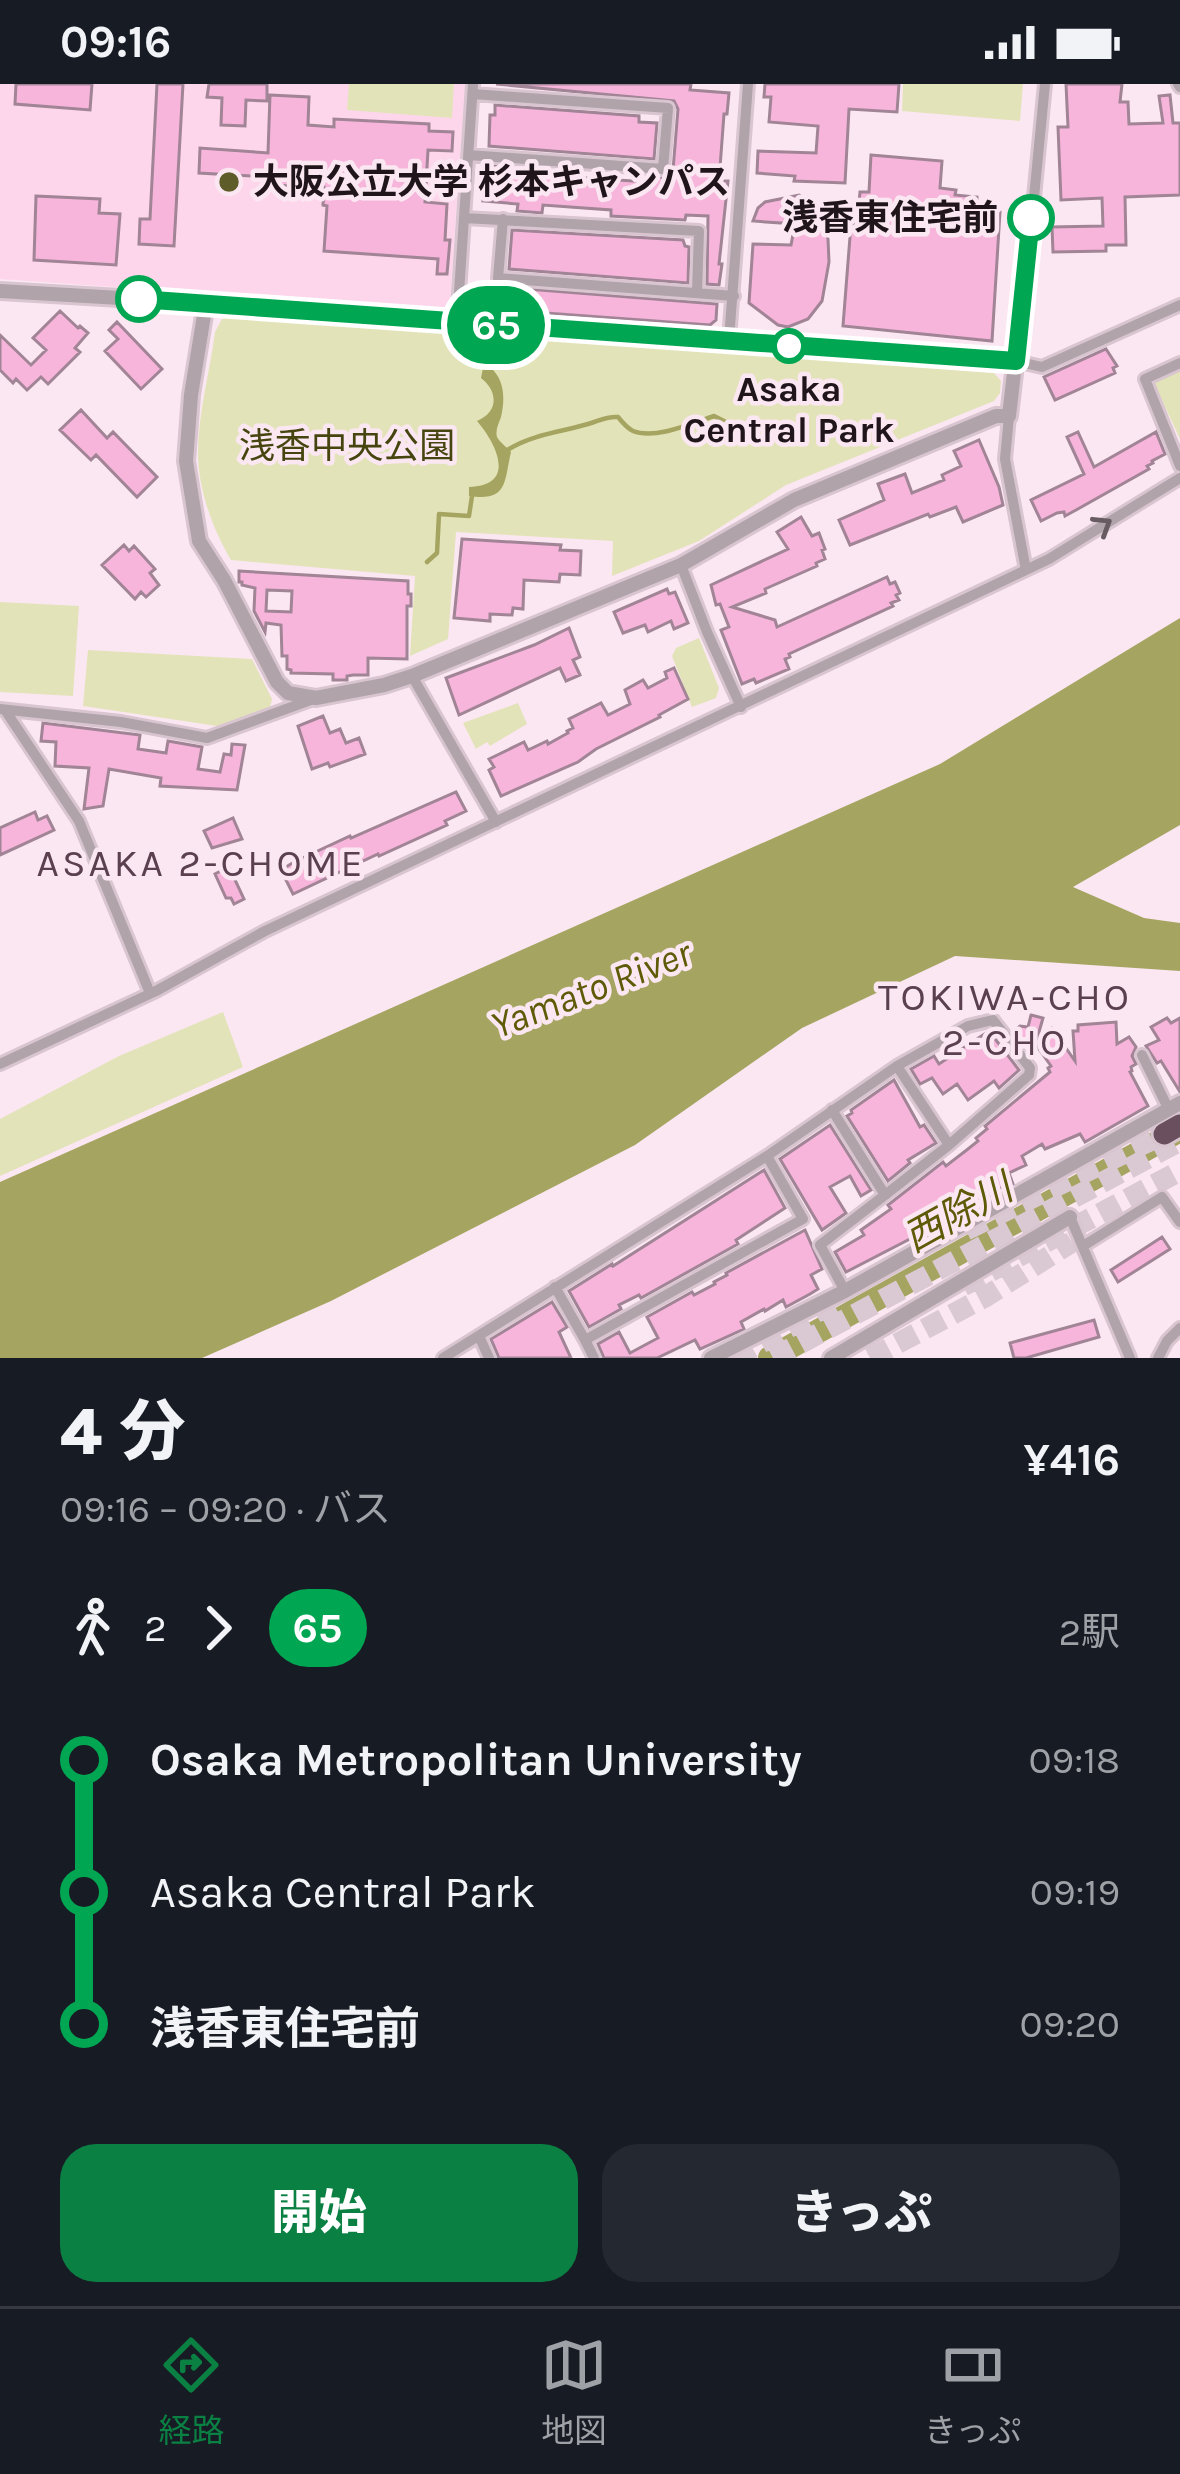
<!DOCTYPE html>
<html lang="ja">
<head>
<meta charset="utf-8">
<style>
  body { margin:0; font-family:Karla,"Noto Sans JP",sans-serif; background:#242831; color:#f1f3f6; height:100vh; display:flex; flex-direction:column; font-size:45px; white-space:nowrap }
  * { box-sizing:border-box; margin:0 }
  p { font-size:39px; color:#9ea1a6 }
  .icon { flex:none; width:66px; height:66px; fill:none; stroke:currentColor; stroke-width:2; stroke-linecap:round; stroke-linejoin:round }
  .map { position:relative; height:1274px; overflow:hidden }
  .details { display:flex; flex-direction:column; background:#171b24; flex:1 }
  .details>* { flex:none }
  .badge { padding:0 24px; border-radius:39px; font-size:42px; line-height:78px }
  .map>.badge { position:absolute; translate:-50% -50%; box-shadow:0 0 0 6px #fff }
  .legs { display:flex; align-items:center; gap:18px; height:132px; padding:0 60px; font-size:39px }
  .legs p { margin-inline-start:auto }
  .overview { display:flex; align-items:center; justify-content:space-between; height:204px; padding:0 60px }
  h1 { font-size:66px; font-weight:800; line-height:90px }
  .button { display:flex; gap:24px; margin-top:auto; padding:24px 60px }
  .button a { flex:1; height:138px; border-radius:36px; background:#0b8043; color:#fff; font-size:48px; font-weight:800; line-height:138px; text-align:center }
  .button a+a { background:#242831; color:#f1f3f6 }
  ul { padding:0 60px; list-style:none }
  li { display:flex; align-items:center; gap:42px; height:132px; font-size:45px }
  li i { display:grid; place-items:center; width:18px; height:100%; margin:0 15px; background:currentColor }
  li i::after { content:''; width:30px; height:30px; margin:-15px; border:9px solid; border-radius:50%; background:#171b24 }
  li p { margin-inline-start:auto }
  li:first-child i { background:linear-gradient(#0000 50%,currentColor 0) }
  li:last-child i { background:linear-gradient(currentColor 50%,#0000 0) }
  .status { display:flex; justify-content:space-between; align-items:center; height:84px; padding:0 60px; background:#171b24; direction:ltr }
  .status svg { height:33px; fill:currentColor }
  .menu { display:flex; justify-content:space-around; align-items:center; height:168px; border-top:3px solid #363941; background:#171b24; font-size:33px; color:#9ea1a6 }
  .menu a { display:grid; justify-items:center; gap:6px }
  .menu .selected { color:#0b8043 }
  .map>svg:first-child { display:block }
  .built { fill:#fed6ec }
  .green { fill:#e3e3b9 }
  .water { fill:#a5a561 }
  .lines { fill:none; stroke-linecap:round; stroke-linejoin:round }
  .stream { stroke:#a5a561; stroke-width:4.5 }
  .river { stroke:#a5a561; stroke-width:24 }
  .building { fill:#f7b5db; stroke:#a18495; stroke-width:3; fill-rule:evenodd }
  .motorway-tunnel { stroke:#dac8d2; stroke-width:21; stroke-dasharray:21 10; stroke-linecap:butt }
  .minor-casing { stroke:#d8c5d0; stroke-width:16 }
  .tertiary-casing { stroke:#d8c5d0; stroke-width:20 }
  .motorway-casing { stroke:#d8c5d0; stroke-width:27 }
  .minor { stroke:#b1a3aa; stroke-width:10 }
  .tertiary { stroke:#b1a3aa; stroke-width:14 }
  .motorway { stroke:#6a4f5e; stroke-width:21 }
  .oneway { stroke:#685c62 }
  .line-1-casing { stroke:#fff; stroke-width:27 }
  .line-1 { stroke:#00a651; stroke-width:18 }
  .poi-dot { fill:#5e5d2a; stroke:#fbe7f2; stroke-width:4.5 }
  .stop-1-dot { fill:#fff; stroke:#00a651; stroke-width:6 }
  .labels { text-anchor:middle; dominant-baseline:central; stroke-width:9; stroke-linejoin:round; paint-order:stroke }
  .poi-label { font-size:36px; font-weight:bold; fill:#20151b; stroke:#fbe7f2; text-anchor:start }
  .stop-label { font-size:36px; font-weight:bold; fill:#20151b; stroke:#fbe7f2; text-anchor:end }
  .park-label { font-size:36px; fill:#46450f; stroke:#fbe7f2 }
  .neighbourhood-label { font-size:39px; letter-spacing:3px; fill:#5b4050; stroke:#fbe7f2 }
  .water-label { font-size:39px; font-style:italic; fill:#5d5b07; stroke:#fbe7f2 }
</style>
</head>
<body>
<div class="status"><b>09:16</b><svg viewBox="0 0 49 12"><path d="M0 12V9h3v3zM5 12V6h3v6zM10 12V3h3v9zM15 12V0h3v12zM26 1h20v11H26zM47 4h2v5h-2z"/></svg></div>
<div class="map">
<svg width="1180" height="1274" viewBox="0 0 1180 1274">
  <rect width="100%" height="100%" fill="#fbe7f2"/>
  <!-- built -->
  <path class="built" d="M0 0H465L450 218 443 226 0 195Z"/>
  <!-- green -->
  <path class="green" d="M349 0H454L452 34 347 26Z
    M903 0H1023L1020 37 902 27Z
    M235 231 994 289 1001 297 1000 309 994 317 786 401 699 457 612 492 613 457 456 448 448 555 410 572 415 492 231 476C213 446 198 405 198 369 198 329 210 287 215 248L222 235Z
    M1180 285V355L1154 299Z
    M0 518 79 522 73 612 0 608Z
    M699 554 719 604 716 614 692 623 672 572 676 564Z
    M88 566 252 575 272 615 270 624 217 642 83 622Z
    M518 619 527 640 490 662 487 658 476 665 463 639Z
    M223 928 243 983 0 1092V1035L119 972Z"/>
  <!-- water -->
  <path class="water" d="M484 279C504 290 506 312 501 333 499 339 495 346 497 353 500 359 507 363 511 368 504 398 508 418 469 412V403C517 402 497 360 477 337 499 328 498 307 481 294Z
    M1180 534V741L1073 803 1144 834 1180 839V887L955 872 802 944 635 1061 331 1217 202 1274H0V1098L940 680Z"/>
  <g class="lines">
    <!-- stream -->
    <path class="stream" d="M509 365C534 350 561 348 588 340 599 337 606 332 618 333 622 338 627 344 633 347 655 356 693 339 714 332L730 340
      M427 478 437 469 439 430 469 432 472 412"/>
    <!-- river -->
    <path class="river" d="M770 1274 1180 1046"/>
  </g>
  <!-- building -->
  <path class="building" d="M16 0H92L90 26 15 20Z
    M157 0H183L174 162 139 160 140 135H150Z
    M209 0H267V17L246 16 245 42 221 41 222 14 207 13Z
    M496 0H691L690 6 729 9 727 30H724L719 97H728L719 180H722L719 201 707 200 708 132 686 131 685 136 611 132V126L543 121 542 129 517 127 518 120 483 117 489 82 517 84 516 91 531 92H544V86L555 87V92L648 98 649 94 668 93 673 86 678 25 674 17Z
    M765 0H899L897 28 849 25 845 99 794 97 795 92 757 89 758 67 816 69 818 42 769 38 771 13H764Z
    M1066 0H1122L1120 18H1128L1129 40 1163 39 1159 12 1170 11 1173 39H1180V111L1125 113 1126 161H1106V167L1053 168 1052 143 1103 142 1102 114 1061 116 1058 43H1068Z
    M270 11 309 13 308 41 334 43V35L429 40V47L453 48 452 67 428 66 425 118 447 120 445 156H450L447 190H437L438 175 324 167 327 122 323 121 324 103 267 101V93L199 89 200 64 268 69Z
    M495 21 639 32V38L657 39 654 75 489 62 490 31H495Z
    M871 71 942 77 940 104 956 106 955 111 977 113V125L1000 128 992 257 843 242 851 140H857L860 108H869Z
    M799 111 813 122 821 135 828 155 829 178 822 217 808 235 788 243 778 241 749 219 753 160 791 161 795 140 753 137 758 124 765 118Z
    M36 112 100 115 99 129 120 130 116 181 34 176Z
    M512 146 683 156 685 162 689 163 688 199 509 185Z
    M476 201 717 220 716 236 710 241 478 224 475 218Z
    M60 227 78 244 80 242 88 249 75 264 80 268 48 300 41 293 27 306 16 295 13 299 0 286V251L31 281 46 266 33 254Z
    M117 238 162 285 141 305 105 267 118 255 109 246Z
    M1106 265 1117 282 1113 284 1115 289 1055 316 1044 293Z
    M81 326 107 354 113 348 157 393 137 413 96 371 91 376 60 346Z
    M1078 348 1094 383 1156 348 1165 370 1152 377 1153 379 1147 382 1149 385 1076 426 1065 432 1064 428 1057 429 1041 437 1031 416 1084 390 1067 353Z
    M979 356 999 403 1003 421 963 438 956 423 930 433 928 430 850 461 839 436 884 416 878 400 905 390 912 409 944 396 942 391 961 382 954 367Z
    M801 433 812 452 819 449 825 465 822 466 825 475 816 479 817 482 765 505 766 509 732 523 775 536 777 543 887 493 890 500 895 498 900 509 896 511 899 516 891 519 893 522 789 570 790 573 785 575 789 585 756 599 754 595 742 600 721 546 729 543 720 520 716 521 711 501 788 465 777 448Z
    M462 455 561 461 560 466 581 467 580 491 560 490 559 498 524 496 523 525 513 524 512 531 490 530V537L454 534Z
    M124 461 129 467 134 462 155 485 150 489 159 501 146 513 141 508 135 515 102 481Z
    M239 487 408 497V510H411V522H407V575L368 574V591H353L347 592V596H333V590L291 589V586L287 585V572H282L281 541 266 539 265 548 254 527 255 504 242 501V498H239ZM267 506 292 507 291 528 266 527Z
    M667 505 669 510 675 508 688 539 674 545 671 537 648 548 645 541 623 549 614 528Z
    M569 544 580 573 573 576 580 591 566 597 560 584 459 631 446 594 534 561Z
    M674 584 688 615 659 631 660 633 596 665 578 678 501 712 489 686 494 683 489 675 524 658 528 666 547 657 548 660 568 649 567 647 573 644 569 635 601 619 608 631 630 620 625 606 643 596 648 604 667 594 665 588Z
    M323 632 330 649 340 645 346 659 359 654 365 670 330 683 328 679 312 685 298 642Z
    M43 639 140 651 138 665 166 669 168 657 202 663 198 685 220 688 224 670 231 671 232 660 245 661 237 706 160 702 161 694 109 685 103 722 84 725 89 684 55 682 56 658 41 657Z
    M456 708 466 727 445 737 447 741 379 772 378 770 293 810 281 786 294 778 350 752 351 754Z
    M35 728 38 736 47 732 54 746 0 771V744Z
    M233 734 242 755 212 764 204 747Z
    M229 783 244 815 234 820 231 814H226L215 790Z
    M1031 931 1043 934 1037 955 1052 944 1075 977 1073 947H1078V941L1116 938 1117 960 1129 953 1136 963 1132 972 1136 980 1131 983 1132 987 1130 988 1148 1022 1085 1058 1080 1050 1045 1065 1042 1060 1022 1072 1026 1081 1009 1089 1013 1100 994 1106 996 1109 974 1119 972 1115 931 1136 935 1142 846 1188 835 1168 864 1151 861 1146 891 1125 888 1121 943 1078 946 1082 968 1065 978 1057 976 1054 987 1045 985 1042 1050 988 1048 984 1051 982 1036 961 1034 969 1014 947 1020 942 1028 943Z
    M1167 934 1171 939 1180 934V1008L1161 977 1157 979 1146 962 1159 956 1151 943Z
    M989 947 1019 986 999 1004 994 997 968 1016 957 1000 943 1010 932 994 920 1000 911 985 934 972 939 980Z
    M894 996 920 1043 924 1041 936 1059 908 1076 910 1079 888 1097 847 1032 852 1029 851 1026Z
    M830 1041 871 1106 861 1112 850 1092 830 1103 846 1129 822 1146 780 1075Z
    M764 1086 785 1124 736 1156 738 1160 641 1214 639 1211 619 1221 621 1225 589 1243 569 1207 612 1180 613 1182Z
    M805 1146 822 1185 811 1191 818 1205 810 1210 786 1223 783 1216 765 1227 764 1225 741 1238 744 1245 700 1265 695 1256 657 1274H604L598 1260 619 1248 630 1269 658 1254 647 1233 692 1208 694 1211 715 1200 714 1198 727 1191 726 1189Z
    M1162 1153 1170 1165 1118 1198 1111 1186Z
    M552 1218 567 1243 559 1248 571 1274H499L491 1255Z
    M1094 1236 1099 1253 1026 1274H1014L1010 1259Z"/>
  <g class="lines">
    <!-- motorway-tunnel -->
    <path class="motorway-tunnel" d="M966 1146 1164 1050
      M963 1202 1180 1087
      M734 1274 833 1219
      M773 1274 1180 1057
      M870 1274 985 1213 1072 1158"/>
    <!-- minor casing -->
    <g class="minor-casing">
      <path id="minor" d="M1178 0 1180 3
        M469 71 663 85 668 24 473 10
        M464 134 699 147 697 209
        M1032 134 1045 0
        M503 135 498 194 734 212
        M457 238 473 0
        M729 256 748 0
        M1016 277 1042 283 1180 221
        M1180 279 1145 295 1180 382
        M1009 332 1005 375 1026 486
        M681 481 707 548 741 623
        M412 592 496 738
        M0 625 121 638 207 654 316 614
        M5 626 79 737 150 909
        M1142 971 1169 1026
        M0 980 156 907 265 847 1049 475 1180 394
        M832 1026 885 1111 820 1161 845 1207
        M885 1111 949 1061
        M1070 1133 1130 1274
        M1083 1162 1162 1113 1180 1138
        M555 1203 585 1256
        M479 1252 489 1274
        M443 1274 767 1072 897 982 968 942 993 936 1030 984 1029 991 949 1061 897 982
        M594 1274 585 1256 803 1135 767 1072
        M1158 1274 1167 1257 1180 1244"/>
    </g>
    <!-- tertiary casing -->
    <g class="tertiary-casing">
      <path id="tertiary" d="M0 207 206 219 1016 277
        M206 219 191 311 186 377 199 457 224 496 277 598 288 609 316 614 384 601 412 592 681 481 794 416 996 332H1009L1032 134
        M711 1274 845 1207 1180 1019
        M831 1274 1070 1133"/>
    </g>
    <!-- motorway casing -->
    <g class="motorway-casing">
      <path id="motorway" d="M1164 1050 1180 1041"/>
    </g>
    <!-- minor -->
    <use href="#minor" class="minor"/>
    <!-- tertiary -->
    <use href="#tertiary" class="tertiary"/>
    <!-- motorway -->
    <use href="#motorway" class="motorway"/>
  </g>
  <!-- one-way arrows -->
  <defs><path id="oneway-chevron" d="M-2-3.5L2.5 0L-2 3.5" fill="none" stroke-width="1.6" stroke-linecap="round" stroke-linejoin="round" transform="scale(3)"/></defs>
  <use class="oneway" href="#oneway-chevron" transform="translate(1103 441) rotate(-32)"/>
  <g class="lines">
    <!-- line-1 casing -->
    <g class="line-1-casing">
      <path id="line-1" d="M139 215 1016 277 1031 134"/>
    </g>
    <!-- line-1 -->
    <use href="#line-1" class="line-1"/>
  </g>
  <!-- markers -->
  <circle class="poi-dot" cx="229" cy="98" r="12"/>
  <g class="stop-1-dot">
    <circle cx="1031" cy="134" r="21"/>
    <circle cx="139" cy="215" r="21"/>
    <circle cx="789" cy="262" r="15"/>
  </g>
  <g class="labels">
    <!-- poi labels -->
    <g class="poi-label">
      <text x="253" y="98">大阪公立大学 杉本キャンパス</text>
    </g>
    <!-- stop labels -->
    <g class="stop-label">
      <text x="998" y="134">浅香東住宅前</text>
      <text x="789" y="305" text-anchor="middle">Asaka<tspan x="789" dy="41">Central Park</tspan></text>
    </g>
    <!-- park labels -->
    <g class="park-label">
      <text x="347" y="362">浅香中央公園</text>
    </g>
    <!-- neighbourhood labels -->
    <g class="neighbourhood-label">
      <text x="201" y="779">ASAKA 2-CHOME</text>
      <text x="1005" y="913">TOKIWA-CHO<tspan x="1005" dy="45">2-CHO</tspan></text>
    </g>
    <!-- water labels -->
    <g class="water-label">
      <text transform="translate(591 905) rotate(-21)">Yamato River</text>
      <text transform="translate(958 1129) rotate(-29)">西除川</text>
    </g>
  </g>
</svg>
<b class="badge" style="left:496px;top:241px;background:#00a651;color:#fff">65</b>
</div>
<section class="details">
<div class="overview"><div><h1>4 分</h1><p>09:16 – 09:20 · バス</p></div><b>¥416</b></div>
<div class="legs"><svg class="icon" aria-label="walk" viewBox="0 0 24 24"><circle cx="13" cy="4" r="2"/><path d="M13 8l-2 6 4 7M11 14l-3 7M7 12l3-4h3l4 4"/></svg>2<svg class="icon" aria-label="forward" viewBox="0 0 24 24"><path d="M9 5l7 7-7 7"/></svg><b class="badge" style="background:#00a651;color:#fff">65</b><p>2駅</p></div>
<ul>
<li><i style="color:#00a651"></i><b>Osaka Metropolitan University</b><p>09:18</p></li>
<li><i style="color:#00a651"></i><span>Asaka Central Park</span><p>09:19</p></li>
<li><i style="color:#00a651"></i><b>浅香東住宅前</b><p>09:20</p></li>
</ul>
<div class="button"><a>開始</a><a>きっぷ</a></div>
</section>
<nav class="menu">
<a class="selected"><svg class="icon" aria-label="directions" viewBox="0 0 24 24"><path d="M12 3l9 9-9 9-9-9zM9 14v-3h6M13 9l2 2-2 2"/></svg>経路</a>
<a><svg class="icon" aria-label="map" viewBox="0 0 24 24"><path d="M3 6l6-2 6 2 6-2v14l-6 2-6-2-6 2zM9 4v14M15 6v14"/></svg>地図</a>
<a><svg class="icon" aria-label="tickets" viewBox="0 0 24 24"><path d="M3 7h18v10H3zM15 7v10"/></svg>きっぷ</a>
</nav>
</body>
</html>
